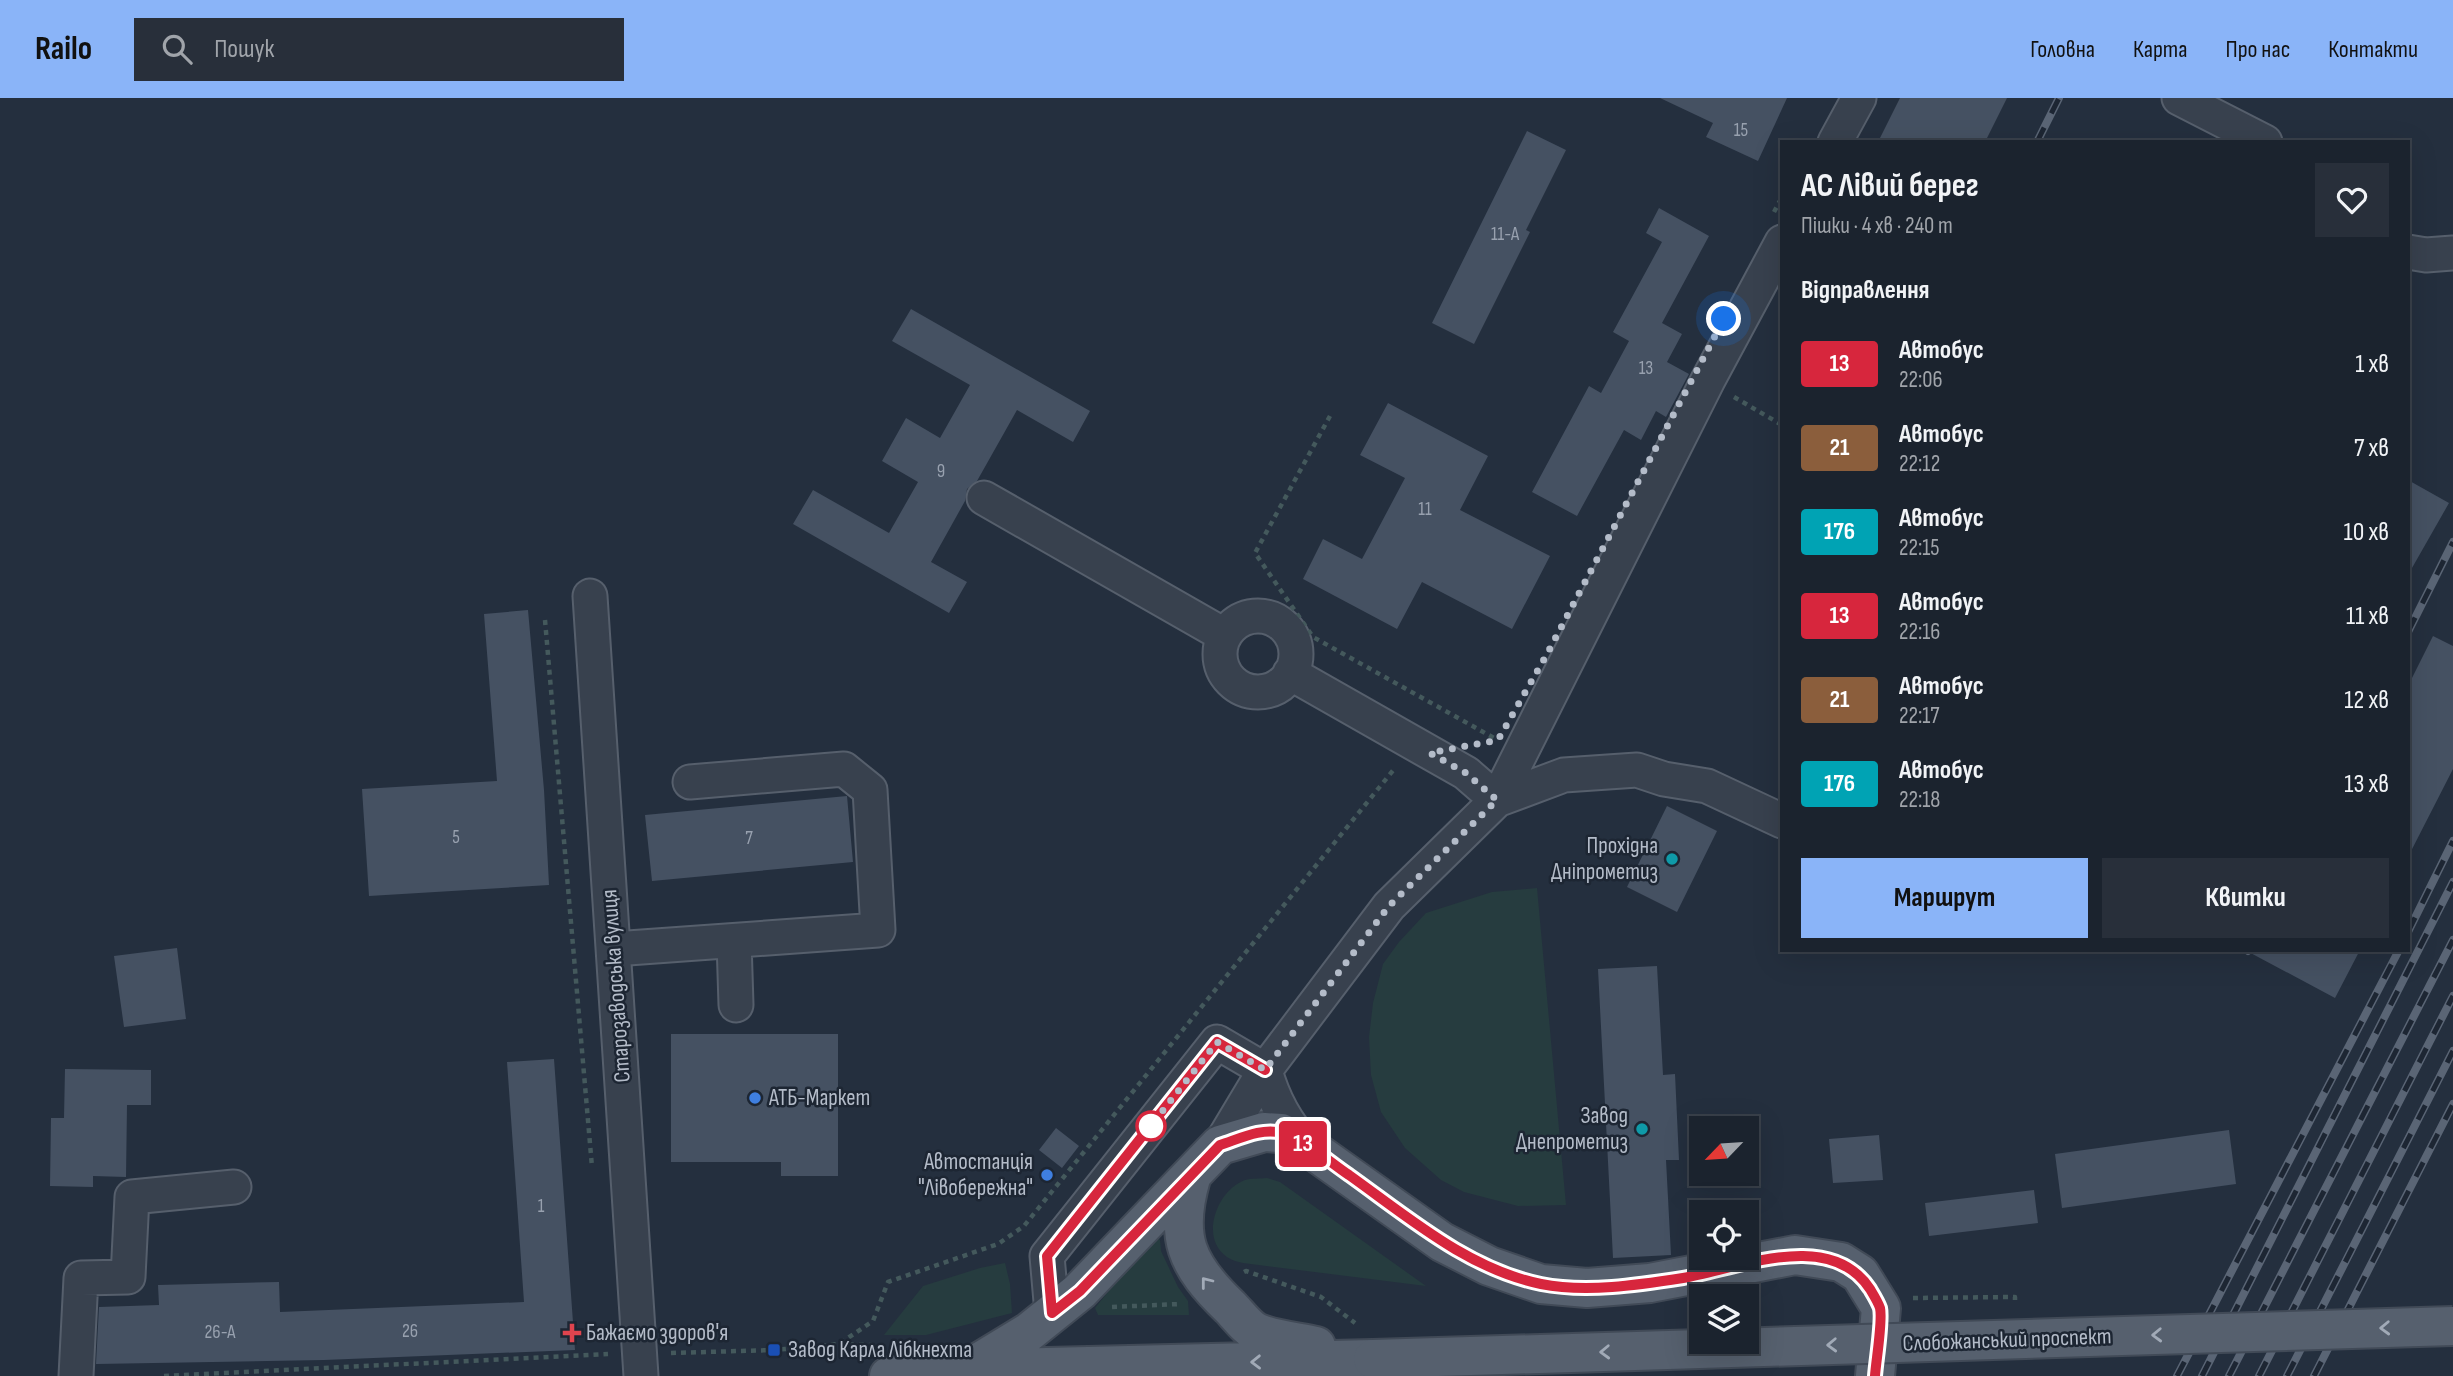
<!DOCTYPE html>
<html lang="uk">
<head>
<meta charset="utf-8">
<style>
  body { margin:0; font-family:"Sofia Sans Condensed",sans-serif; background:#282f3a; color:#f1f3f6; height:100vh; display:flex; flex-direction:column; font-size:26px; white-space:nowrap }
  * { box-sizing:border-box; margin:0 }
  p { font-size:23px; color:#a0a4aa }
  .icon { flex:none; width:38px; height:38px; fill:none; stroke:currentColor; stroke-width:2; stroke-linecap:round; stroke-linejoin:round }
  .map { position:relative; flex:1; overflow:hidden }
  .details { position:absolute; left:1780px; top:42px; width:630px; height:812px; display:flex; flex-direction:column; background:#1b232e; border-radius:0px; box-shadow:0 7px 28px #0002,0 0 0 2px #39404a }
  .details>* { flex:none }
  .badge { padding:0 14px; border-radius:5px; font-size:24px; line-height:46px }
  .needle { width:46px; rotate:245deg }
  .tools { position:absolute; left:1689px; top:1018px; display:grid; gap:14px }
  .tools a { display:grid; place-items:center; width:70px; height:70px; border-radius:0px; background:#1b232e; box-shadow:0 7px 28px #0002,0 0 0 2px #39404a; font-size:35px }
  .you { position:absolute; width:35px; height:35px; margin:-18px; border:5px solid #fff; border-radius:50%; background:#1a73e8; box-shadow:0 0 0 10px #1a73e833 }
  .map>.badge { position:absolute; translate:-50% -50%; box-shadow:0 0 0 4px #fff }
  h2 { padding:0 21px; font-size:26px; line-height:63px }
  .round { display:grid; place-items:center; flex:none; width:74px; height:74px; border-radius:0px; background:#282f3a }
  .summary { display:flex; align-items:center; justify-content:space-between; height:119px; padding:0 21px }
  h1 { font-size:33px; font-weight:700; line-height:52px }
  .primary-button { display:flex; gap:14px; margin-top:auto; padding:14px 21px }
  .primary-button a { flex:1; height:80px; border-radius:0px; background:#8ab4f8; color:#111; font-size:28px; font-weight:700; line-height:80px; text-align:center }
  .primary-button a+a { background:#282f3a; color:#f1f3f6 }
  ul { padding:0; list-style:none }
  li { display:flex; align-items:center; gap:21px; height:84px; padding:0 21px }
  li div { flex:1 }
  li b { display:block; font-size:26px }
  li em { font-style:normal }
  li .badge { min-width:77px; font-weight:700; text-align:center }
  header { display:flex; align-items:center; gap:42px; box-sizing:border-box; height:98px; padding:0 35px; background:#8ab4f8; color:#111 }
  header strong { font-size:33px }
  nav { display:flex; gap:38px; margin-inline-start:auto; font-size:24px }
  .search { width:490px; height:63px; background:#282f3a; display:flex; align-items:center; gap:18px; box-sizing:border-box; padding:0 24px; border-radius:0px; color:#a0a4aa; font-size:26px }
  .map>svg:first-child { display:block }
  .green { fill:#263c3f }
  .building { fill:#455162 }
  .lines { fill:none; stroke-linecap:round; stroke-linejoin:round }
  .minor-casing { stroke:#565f6c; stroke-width:37 }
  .major-casing { stroke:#414a57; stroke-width:42 }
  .path { stroke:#44595c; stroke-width:4.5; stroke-dasharray:5 5; stroke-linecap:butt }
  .minor { stroke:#38414e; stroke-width:33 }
  .major { stroke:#56606e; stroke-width:38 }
  .rail-casing { stroke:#5a6575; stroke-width:8 }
  .rail { stroke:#1d2633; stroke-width:5; stroke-dasharray:16; stroke-linecap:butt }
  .major-bridge-casing { stroke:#414a57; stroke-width:42; stroke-linecap:butt }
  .major-bridge { stroke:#56606e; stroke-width:38 }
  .oneway { stroke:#a1aab7 }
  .line-casing { stroke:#fff; stroke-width:16 }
  .line { stroke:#d7263d; stroke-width:10 }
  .walk { stroke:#b4bcc9; stroke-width:7; stroke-dasharray:0 12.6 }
  .culture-dot { fill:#0f9aa8; stroke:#1d2633; stroke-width:2.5 }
  .shop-dot { fill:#3f7fe0; stroke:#1d2633; stroke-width:2.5 }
  .stop-dot { fill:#fff; stroke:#d7263d; stroke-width:3.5 }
  .health-dot { fill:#e0444e; stroke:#1d2633; stroke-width:2.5 }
  .transit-dot { fill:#1a4fb4; stroke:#1d2633; stroke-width:2.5 }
  .labels { text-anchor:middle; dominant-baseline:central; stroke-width:5; stroke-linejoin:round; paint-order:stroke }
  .number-label { font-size:19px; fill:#98a1af }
  .poi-label { font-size:23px; fill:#b4bcc9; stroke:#1d2633; text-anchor:end }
  .street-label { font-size:23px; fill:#b4bcc9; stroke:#1d2633 }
</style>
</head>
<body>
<header>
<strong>Railo</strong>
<div class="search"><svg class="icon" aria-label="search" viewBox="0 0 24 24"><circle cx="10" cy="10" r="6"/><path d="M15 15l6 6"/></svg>Пошук</div>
<nav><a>Головна</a><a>Карта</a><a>Про нас</a><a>Контакти</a></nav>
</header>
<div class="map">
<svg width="2453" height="1278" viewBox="0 0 2453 1278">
  <rect width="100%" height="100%" fill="#242f3e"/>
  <!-- green -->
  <path class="green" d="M1537 790 1566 1107 1518 1108 1464 1094 1441 1082 1405 1050 1381 1014 1371 977 1369 939 1373 905 1383 866 1399 844 1426 815 1492 794Z
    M1267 1080 1280 1084 1426 1188 1243 1165C1238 1164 1231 1162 1227 1159 1199 1140 1217 1092 1245 1082 1251 1080 1260 1081 1267 1080Z
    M1154 1137 1160 1142 1161 1153 1178 1189 1188 1203 1189 1217H1098L1095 1210Z
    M1005 1165 1010 1186 1012 1215 926 1237H884L923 1188 980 1170Z"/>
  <!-- building -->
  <path class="building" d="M1660 0H1787L1758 63 1706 39 1713 25Z
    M1900 0H2007L1985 44H1878Z
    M1527 33 1566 52 1526 132 1530 134 1474 246 1432 225Z
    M1659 110 1709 138 1662 225 1682 236 1667 264 1689 276 1666 319 1656 313 1641 342 1624 332 1577 418 1532 394 1589 288 1601 295 1629 243 1613 234 1662 144 1646 135Z
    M911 211 1090 313 1073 344 1017 312 977 383 967 391 965 403 931 464 967 484 949 515 793 426 813 392 889 435 918 384 882 363 906 320 940 340 970 287 892 243Z
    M1388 305 1488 358 1460 412 1550 458 1512 531 1422 484 1397 531 1303 481 1323 441 1362 461 1405 380 1360 357Z
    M2408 382 2449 405 2408 477Z
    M528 512 544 692 549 787 369 798 362 691 497 683 484 516Z
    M2433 538 2453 548V671L2408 759V588Z
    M847 698 853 764 652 783 645 717Z
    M1667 708 1717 733 1677 814 1627 789Z
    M177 850 186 921 124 929 114 858Z
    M2245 852H2360L2335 900Z
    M1657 868 1663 977 1675 976 1679 1062H1666L1671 1157 1613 1160 1598 871Z
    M671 936H838V1078H781V1064H671Z
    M554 961 575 1252 324 1262 96 1266 99 1209 159 1207 158 1187 279 1184 280 1214 524 1204 507 964Z
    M65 971 151 972V1007H127L126 1079 93 1078V1089L50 1088 51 1020H64Z
    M1056 1030 1079 1048 1062 1070 1039 1052Z
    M2229 1032 2236 1086 2062 1110 2055 1056Z
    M1879 1037 1883 1082 1833 1085 1829 1041Z
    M2034 1092 2038 1125 1929 1138 1925 1105Z"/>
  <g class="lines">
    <!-- minor casing -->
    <g class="minor-casing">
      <path id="minor" d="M2179 0 2265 44
        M1835 44 1859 0
        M2408 154 2426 157 2453 155
        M984 400 1224 537
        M590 498 641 1278
        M1220 556a38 38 0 1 1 76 0a38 38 0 1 1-76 0Z
        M1290 575 1466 675 1497 702 1564 677 1637 672 1664 681 1707 688 1782 723
        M734 843 736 907
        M614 851 878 832 870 692 844 671 690 684
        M1220 1047 1265 972 1389 808 1497 702 1708 282 1782 144
        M1052 1215 1047 1158 1217 944 1265 972C1273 1002 1286 1026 1307 1048
        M76 1278 81 1180 128 1179 132 1099 234 1089"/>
    </g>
    <!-- major casing -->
    <g class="major-casing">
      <path id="major" d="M1191 1080C1174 1139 1186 1167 1230 1209 1238 1217 1248 1231 1258 1235 1275 1242 1298 1244 1316 1248
        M968 1271 1029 1234 1080 1193 1220 1047 1264 1034 1281 1035 1307 1048 1442 1144 1489 1168 1541 1186 1587 1190 1650 1185 1795 1157 1841 1164 1860 1176 1881 1210 1875 1278
        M889 1278 968 1271 1373 1261"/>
    </g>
    <!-- path -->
    <path class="path" d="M1774 114 1782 99
      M1734 299 1782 327
      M1330 318 1255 455 1313 539 1494 640
      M545 522 592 1069
      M1244 1174 1246 1173 1321 1199 1355 1225
      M1913 1200 2015 1199V1206
      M1112 1209 1180 1206
      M839 1246 872 1247
      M671 1255 774 1252 839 1246 873 1223 888 1184 998 1146 1024 1128 1395 670
      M164 1278 608 1256"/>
    <!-- minor -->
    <use href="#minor" class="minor"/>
    <!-- major -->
    <use href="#major" class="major"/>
    <!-- rail casing -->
    <g class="rail-casing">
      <path id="rail" d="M2037 44 2059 0
        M2408 534 2453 444
        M2408 834 2453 743
        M2248 853 2249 852
        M2177 1278 2399 852
        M2202 1278 2453 784
        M2229 1278 2453 842
        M2259 1278 2453 898
        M2287 1278 2453 953
        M2314 1278 2453 1006"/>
    </g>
    <!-- rail -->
    <use href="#rail" class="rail"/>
    <!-- major-bridge casing -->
    <g class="major-bridge-casing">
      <path id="major-bridge" d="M1373 1261 2453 1228"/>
    </g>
    <!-- major-bridge -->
    <use href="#major-bridge" class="major-bridge"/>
  </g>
  <!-- one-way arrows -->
  <defs><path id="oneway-chevron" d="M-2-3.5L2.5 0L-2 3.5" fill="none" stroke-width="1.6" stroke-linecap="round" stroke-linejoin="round" transform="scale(1.75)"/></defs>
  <g class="oneway">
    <use href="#oneway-chevron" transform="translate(1206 1184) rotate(-128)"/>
    <use href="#oneway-chevron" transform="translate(2385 1230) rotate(178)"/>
    <use href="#oneway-chevron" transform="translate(2157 1237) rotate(178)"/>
    <use href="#oneway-chevron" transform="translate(1832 1247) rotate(178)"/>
    <use href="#oneway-chevron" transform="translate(1605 1254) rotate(178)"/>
    <use href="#oneway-chevron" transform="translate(1256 1264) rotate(179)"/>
  </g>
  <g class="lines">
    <!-- line casing -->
    <g class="line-casing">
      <path id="line" d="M1265 972 1217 944 1047 1158 1052 1215 1080 1193 1220 1047C1239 1041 1262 1029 1282 1035 1306 1042 1328 1063 1349 1077 1408 1119 1468 1171 1541 1186 1586 1195 1638 1187 1683 1180 1740 1170 1830 1130 1870 1191 1873 1196 1878 1204 1880 1210 1883 1222 1876 1263 1875 1278"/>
    </g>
    <!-- line -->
    <use href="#line" class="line"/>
    <!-- walk -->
    <path class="walk" d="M1151 1028 1149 1030 1217 944 1265 972 1389 808 1497 702 1466 675 1430 655 1498 642 1547 556 1724 221"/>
  </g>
  <!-- markers -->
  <g class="culture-dot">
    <circle cx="1672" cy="761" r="7"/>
    <circle cx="1642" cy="1031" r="7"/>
  </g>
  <g class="shop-dot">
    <circle cx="755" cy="1000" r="7"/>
    <circle cx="1047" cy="1077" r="7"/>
  </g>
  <circle class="stop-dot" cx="1151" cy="1028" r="14"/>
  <path class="health-dot" d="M568.5 1224.5h7v7h7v7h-7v7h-7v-7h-7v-7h7z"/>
  <rect class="transit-dot" x="767" y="1245" width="14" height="14" rx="3.5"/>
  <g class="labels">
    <!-- number labels -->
    <g class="number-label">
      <text x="1741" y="32">15</text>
      <text x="1505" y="136">11-А</text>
      <text x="1646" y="270">13</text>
      <text x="941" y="373">9</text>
      <text x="1425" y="411">11</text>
      <text x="456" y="739">5</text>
      <text x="749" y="740">7</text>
      <text x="541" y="1108">1</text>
      <text x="410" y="1233">26</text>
      <text x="220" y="1234">26-А</text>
    </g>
    <!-- poi labels -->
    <g class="poi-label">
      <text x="1658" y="748">Прохідна<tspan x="1658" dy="26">Дніпрометиз</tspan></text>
      <text x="769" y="1000" text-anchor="start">АТБ-Маркет</text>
      <text x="1628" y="1018">Завод<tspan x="1628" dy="26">Днепрометиз</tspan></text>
      <text x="1033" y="1064">Автостанція<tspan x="1033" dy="26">"Лівобережна"</tspan></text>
      <text x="586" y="1235" text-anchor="start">Бажаємо здоров'я</text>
      <text x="788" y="1252" text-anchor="start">Завод Карла Лібкнехта</text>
    </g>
    <!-- street labels -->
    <g class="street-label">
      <text transform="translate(616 888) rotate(-94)">Старозаводська вулиця</text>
      <text transform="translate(2007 1242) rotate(-2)">Слобожанський проспект</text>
    </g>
  </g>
</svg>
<div class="tools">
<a><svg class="needle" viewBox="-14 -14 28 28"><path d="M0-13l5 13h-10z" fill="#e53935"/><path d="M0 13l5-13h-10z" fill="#a0a4aa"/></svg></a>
<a><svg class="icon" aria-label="locate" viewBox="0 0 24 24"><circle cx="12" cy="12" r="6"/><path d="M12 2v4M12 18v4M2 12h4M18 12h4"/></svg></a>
<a><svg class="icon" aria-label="layers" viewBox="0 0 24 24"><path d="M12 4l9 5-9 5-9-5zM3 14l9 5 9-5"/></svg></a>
</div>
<div class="you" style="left:1724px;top:221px"></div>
<b class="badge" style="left:1303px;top:1046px;background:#d7263d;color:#fff">13</b>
<section class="details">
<div class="summary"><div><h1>АС Лівий берег</h1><p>Пішки · 4 хв · 240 m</p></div><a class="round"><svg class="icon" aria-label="heart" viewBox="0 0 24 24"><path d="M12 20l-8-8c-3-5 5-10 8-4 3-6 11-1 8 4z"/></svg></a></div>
<h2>Відправлення</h2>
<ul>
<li><span class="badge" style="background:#d7263d;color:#fff">13</span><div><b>Автобус</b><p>22:06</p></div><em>1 хв</em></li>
<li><span class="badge" style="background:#8b5e3c;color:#fff">21</span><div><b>Автобус</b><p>22:12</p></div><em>7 хв</em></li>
<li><span class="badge" style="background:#00a3b4;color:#fff">176</span><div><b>Автобус</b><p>22:15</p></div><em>10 хв</em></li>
<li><span class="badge" style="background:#d7263d;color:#fff">13</span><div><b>Автобус</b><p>22:16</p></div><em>11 хв</em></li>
<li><span class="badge" style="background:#8b5e3c;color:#fff">21</span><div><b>Автобус</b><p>22:17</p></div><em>12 хв</em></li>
<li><span class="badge" style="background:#00a3b4;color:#fff">176</span><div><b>Автобус</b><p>22:18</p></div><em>13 хв</em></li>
</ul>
<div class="primary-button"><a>Маршрут</a><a>Квитки</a></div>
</section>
</div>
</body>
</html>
